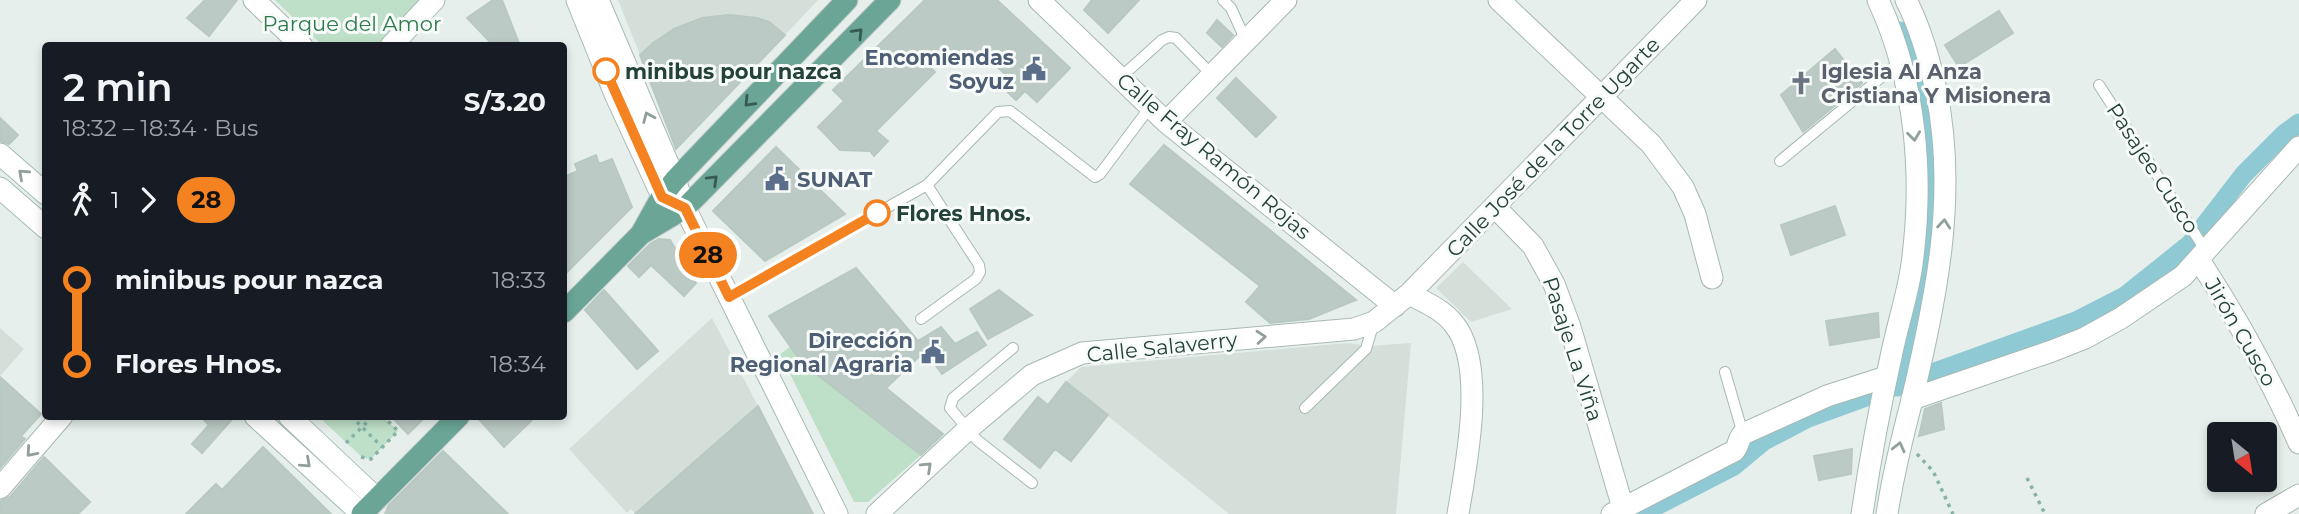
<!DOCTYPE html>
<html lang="en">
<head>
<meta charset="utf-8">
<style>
  body { margin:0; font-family:Montserrat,sans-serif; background:#242831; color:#f1f3f6; height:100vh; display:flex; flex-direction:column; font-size:26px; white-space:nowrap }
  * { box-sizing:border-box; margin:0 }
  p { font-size:23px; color:#9ea1a6 }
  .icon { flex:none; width:38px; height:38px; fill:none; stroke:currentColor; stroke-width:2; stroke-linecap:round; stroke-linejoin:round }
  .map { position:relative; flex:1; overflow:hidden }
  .sheet { position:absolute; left:42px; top:42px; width:525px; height:378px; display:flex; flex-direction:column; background:#171b24; border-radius:7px; box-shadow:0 4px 10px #0003 }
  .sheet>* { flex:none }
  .badge { padding:0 14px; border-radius:23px; font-size:24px; line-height:46px }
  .needle { width:46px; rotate:150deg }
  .tools { position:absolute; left:2207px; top:422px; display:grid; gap:14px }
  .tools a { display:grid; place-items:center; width:70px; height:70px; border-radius:7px; background:#171b24; box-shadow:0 4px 10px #0003; font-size:35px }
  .map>.badge { position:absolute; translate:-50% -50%; box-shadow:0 0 0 4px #fff }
  .legs { display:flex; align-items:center; gap:10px; height:77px; padding:0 21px; font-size:23px }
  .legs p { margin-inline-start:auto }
  .overview { display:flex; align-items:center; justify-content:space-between; height:119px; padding:0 21px }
  h1 { font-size:38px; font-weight:600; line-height:52px }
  ul { padding:0 21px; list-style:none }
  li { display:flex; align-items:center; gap:24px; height:84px; font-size:26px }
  li i { display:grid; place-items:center; width:10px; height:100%; margin:0 9px; background:currentColor }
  li i::after { content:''; width:18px; height:18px; margin:-9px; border:5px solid; border-radius:50%; background:#171b24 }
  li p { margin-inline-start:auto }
  li:first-child i { background:linear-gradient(#0000 50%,currentColor 0) }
  li:last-child i { background:linear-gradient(currentColor 50%,#0000 0) }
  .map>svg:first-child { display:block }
  .built { fill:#d4dfda }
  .green { fill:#bfe0c8 }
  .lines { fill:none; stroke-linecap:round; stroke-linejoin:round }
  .canal { stroke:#8ec9d4; stroke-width:19 }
  .building { fill:#bbcac4; stroke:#b8c9c2; stroke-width:2 }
  .service-casing { stroke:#a8b8b2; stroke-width:12 }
  .minor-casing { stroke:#a8b8b2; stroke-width:23 }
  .tertiary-casing { stroke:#a8b8b2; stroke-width:23 }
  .secondary-casing { stroke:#a4bbb3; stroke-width:23 }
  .primary-casing { stroke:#c2cac8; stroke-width:23 }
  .path { stroke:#86b3a5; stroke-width:3.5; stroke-dasharray:3.5 5; stroke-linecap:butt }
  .service { stroke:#fff; stroke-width:10 }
  .minor { stroke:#fff; stroke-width:21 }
  .tertiary { stroke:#fff; stroke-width:21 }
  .secondary { stroke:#fff; stroke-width:21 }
  .primary { stroke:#6aa596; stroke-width:21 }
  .oneway { stroke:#365b51 }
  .oneway2 { stroke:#92a09c }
  .line-1-casing { stroke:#fff; stroke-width:16 }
  .line-1 { stroke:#f58220; stroke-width:10 }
  .stop-1-dot { fill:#fff; stroke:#f58220; stroke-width:3.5 }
  .labels { text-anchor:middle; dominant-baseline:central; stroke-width:6; stroke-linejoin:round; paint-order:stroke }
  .park-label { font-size:21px; fill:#2d7a4b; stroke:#f7fbf9 }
  .service-label { font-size:21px; font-weight:bold; fill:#4e5e75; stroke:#f7fbf9; text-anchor:end }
  .stop-label { font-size:21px; font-weight:bold; fill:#24423a; stroke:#f7fbf9; text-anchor:start }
  .worship-label { font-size:21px; font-weight:bold; fill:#5b616d; stroke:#f7fbf9; text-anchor:start }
  .street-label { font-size:21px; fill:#24423a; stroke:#f7fbf9 }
</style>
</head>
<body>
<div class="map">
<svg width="2299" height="514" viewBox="0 0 2299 514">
  <rect width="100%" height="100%" fill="#e6efeb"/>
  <!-- built -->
  <path class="built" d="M618 0H818L785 35 769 22 757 18 729 15 702 18 663 36 640 55Z
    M1463 262 1512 309 1471 322 1436 288Z
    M712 318 758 406 636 514 631 509 627 513 569 449Z
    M0 328 24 349 0 376Z
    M1347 343 1369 346 1411 343 1396 514H1229L1066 382 1081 367Z"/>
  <!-- green -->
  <path class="green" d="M275 0H426L384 46 322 45Z
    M790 347 802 363 921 455 868 502H854L780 354Z
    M327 417H383L398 431 371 459 363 458 323 421Z"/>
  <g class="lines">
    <!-- canal -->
    <path class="canal" d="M1898 387C1906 343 1918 300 1924 256 1934 179 1928 103 1900 31
      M1641 514 1734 466 1764 441 1808 418 2076 321 2125 296 2190 244 2244 174 2284 134 2299 123"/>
  </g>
  <!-- building -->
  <path class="building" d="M205 0H237L209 36 187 18Z
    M493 0H502L520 46H494L467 18Z
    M925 0H997L1070 68 1037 102 1025 91 1016 100 999 84 1007 76 984 54 963 58 949 48 929 66 935 72 876 131 888 141 874 156 870 151 840 150 818 127 844 101 833 90Z
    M1092 0H1139L1108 33 1084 10Z
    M1999 11 2013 33 1959 67 1945 45Z
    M729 15 757 18 769 22 785 35 676 149 640 55 653 43 674 29 702 18Z
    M1217 20 1233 35 1222 47 1207 33Z
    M1835 49 1862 83 1803 132 1781 95Z
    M1236 78 1276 117 1256 137 1217 98Z
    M0 118 18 135 9 144 0 141Z
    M1164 145 1292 248 1356 300 1309 319 1270 323 1246 302 1260 286 1130 184Z
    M776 147 845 214 765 261 713 211Z
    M596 155 599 164 612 159 632 207 564 275V177L578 171 575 164Z
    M1835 206 1845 235 1791 255 1781 225Z
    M659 239 670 240 696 283 684 296 651 265 639 277 628 266 650 244Z
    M856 268 918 341 941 327 955 344 977 332 986 345 942 374 925 351 886 388 943 434 921 455 802 363 769 316Z
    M604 290 658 351 637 369 585 310Z
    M999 290 1032 315 988 339 970 309Z
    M1878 313 1879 337 1830 345 1826 321Z
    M0 377 41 414 21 436 25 439 0 468Z
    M1066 382 1108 415 1071 461 1055 449 1040 468 1004 439 1038 397 1048 405Z
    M1941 403 1944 429 1919 436 1925 409Z
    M758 406 813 514H635Z
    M200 416H235L202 453 192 444 209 425Z
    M391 416H426L408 434Z
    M476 416H536L504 447Z
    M263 447 331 514H186L216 484 222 490Z
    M1852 449 1851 474 1819 480 1814 456Z
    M443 451 508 514H385L389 505Z
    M44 457 90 502 78 514H0V501L10 497Z"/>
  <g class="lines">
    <!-- service casing -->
    <g class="service-casing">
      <path id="service" d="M1223 0 1231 8 1246 41
        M1120 78 1162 40 1169 37 1176 38 1212 75
        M2099 85 2206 251
        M1780 161 1901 61
        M729 297 927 185 998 112 1010 111 1095 177 1100 174 1150 107
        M921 319 976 279 980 272 979 265 927 185
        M1013 348 953 398 950 408 977 440 1032 483
        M1725 372 1743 434
        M1305 408 1366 349 1374 322"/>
    </g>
    <!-- minor casing -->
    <g class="minor-casing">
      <path id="minor" d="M254 0 302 46
        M1039 0 1166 122 1395 306
        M1499 0 1651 144 1683 187 1695 214 1712 278
        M391 46 434 0
        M1166 122 1286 0
        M675 180 685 208 837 514
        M1495 207 1533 246 1554 284 1570 327 1623 508
        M2199 260C2239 321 2270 377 2299 443
        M1409 294C1425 302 1442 309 1454 324 1487 365 1466 465 1458 514
        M1912 399 2052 351 2085 338 2121 318 2183 276 2299 147
        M0 488 62 416
        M877 514 967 430 1032 375 1082 353 1354 329 1374 322 1409 294 1696 0
        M1612 514 1734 451C1739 446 1738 439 1743 434L1827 396 1886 377
        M2266 514 2299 495"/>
    </g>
    <!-- tertiary casing -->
    <g class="tertiary-casing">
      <path id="tertiary" d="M577 0 615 94 662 196
        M598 0 675 180"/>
    </g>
    <!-- secondary casing -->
    <g class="secondary-casing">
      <path id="secondary" d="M0 154 46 194
        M0 188 46 228
        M255 416 362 514
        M289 416 377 499
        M1862 514C1870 460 1880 406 1892 352 1898 323 1908 294 1912 264 1924 175 1916 82 1878 0
        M1887 514C1893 475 1902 438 1912 400 1936 298 1958 195 1936 90 1929 59 1921 29 1906 0"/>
    </g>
    <!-- primary casing -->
    <g class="primary-casing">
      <path id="primary" d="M642 232 662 196 675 180 847 0
        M564 312 641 234 685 208 890 0
        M362 514 459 416"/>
    </g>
    <!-- path -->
    <path class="path" d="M351 416 382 447
      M346 443 373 416
      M1917 454 1933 471 1953 514
      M361 457 371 459 398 431 383 416
      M2027 478 2045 514"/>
    <!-- service -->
    <use href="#service" class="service"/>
    <!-- minor -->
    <use href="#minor" class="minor"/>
    <!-- tertiary -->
    <use href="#tertiary" class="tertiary"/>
    <!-- secondary -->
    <use href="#secondary" class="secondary"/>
    <!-- primary -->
    <use href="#primary" class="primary"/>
  </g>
  <!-- one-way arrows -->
  <defs><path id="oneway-chevron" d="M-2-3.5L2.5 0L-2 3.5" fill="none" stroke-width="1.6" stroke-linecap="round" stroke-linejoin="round" transform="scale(1.75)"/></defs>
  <g class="oneway">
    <use href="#oneway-chevron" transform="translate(858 33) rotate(-46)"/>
    <use href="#oneway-chevron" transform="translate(749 102) rotate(134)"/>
    <use href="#oneway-chevron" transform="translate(713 180) rotate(-44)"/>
  </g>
  <g class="oneway2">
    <use href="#oneway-chevron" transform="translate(648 117) rotate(-113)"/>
    <use href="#oneway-chevron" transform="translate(1914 136) rotate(83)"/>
    <use href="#oneway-chevron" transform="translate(23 174) rotate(-138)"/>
    <use href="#oneway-chevron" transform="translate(1944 224) rotate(-85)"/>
    <use href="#oneway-chevron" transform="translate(1261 337) rotate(-5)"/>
    <use href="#oneway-chevron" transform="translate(1899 447) rotate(-76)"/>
    <use href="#oneway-chevron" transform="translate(31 452) rotate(131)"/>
    <use href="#oneway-chevron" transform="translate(306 463) rotate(42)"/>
    <use href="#oneway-chevron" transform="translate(927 467) rotate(-43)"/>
  </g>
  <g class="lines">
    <!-- line-1 casing -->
    <g class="line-1-casing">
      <path id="line-1" d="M606 71 662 197 685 208 729 297 877 213"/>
    </g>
    <!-- line-1 -->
    <use href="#line-1" class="line-1"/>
  </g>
  <!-- icons -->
  <defs>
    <g id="civic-bare" transform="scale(1.89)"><path d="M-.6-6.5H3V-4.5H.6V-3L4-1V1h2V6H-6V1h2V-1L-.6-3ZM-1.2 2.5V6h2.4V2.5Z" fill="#5c6f8a" stroke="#f7fbf9" stroke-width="2.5" paint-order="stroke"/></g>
    <g id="church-bare" transform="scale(1.89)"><path d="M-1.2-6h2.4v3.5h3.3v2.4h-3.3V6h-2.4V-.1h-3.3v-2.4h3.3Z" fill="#6b7280" stroke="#f7fbf9" stroke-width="2.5" paint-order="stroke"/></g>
  </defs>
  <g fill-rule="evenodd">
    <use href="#civic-bare" x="1034" y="69"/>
    <use href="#church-bare" x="1801" y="83"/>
    <use href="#civic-bare" x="777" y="179"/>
    <use href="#civic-bare" x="933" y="352"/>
  </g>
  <!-- markers -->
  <g class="stop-1-dot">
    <circle cx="606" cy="71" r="12"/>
    <circle cx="877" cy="213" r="12"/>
  </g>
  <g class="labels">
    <!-- park labels -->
    <g class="park-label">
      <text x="352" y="23">Parque del Amor</text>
    </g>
    <!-- service labels -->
    <g class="service-label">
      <text x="1014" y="57">Encomiendas<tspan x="1014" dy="24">Soyuz</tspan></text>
      <text x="797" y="179" text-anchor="start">SUNAT</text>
      <text x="913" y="340">Dirección<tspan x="913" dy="24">Regional Agraria</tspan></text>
    </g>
    <!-- stop labels -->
    <g class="stop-label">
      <text x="625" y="71">minibus pour nazca</text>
      <text x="896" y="213">Flores Hnos.</text>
    </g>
    <!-- worship labels -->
    <g class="worship-label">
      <text x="1821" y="71">Iglesia Al Anza<tspan x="1821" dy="24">Cristiana Y Misionera</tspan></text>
    </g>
    <!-- street labels -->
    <g class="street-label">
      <text transform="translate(1553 147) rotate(-46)">Calle José de la Torre Ugarte</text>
      <text transform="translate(1214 156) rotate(40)">Calle Fray Ramón Rojas</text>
      <text transform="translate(2153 168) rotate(57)">Pasajee Cusco</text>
      <text transform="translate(2241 332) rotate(60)">Jirón Cusco</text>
      <text transform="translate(1162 347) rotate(-6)">Calle Salaverry</text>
      <text transform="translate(1573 349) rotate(72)">Pasaje La Viña</text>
    </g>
  </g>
</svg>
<div class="tools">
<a><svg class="needle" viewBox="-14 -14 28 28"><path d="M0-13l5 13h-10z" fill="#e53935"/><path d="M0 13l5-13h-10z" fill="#9ea1a6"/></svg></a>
</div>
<b class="badge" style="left:708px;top:255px;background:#f58220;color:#111">28</b>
<section class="sheet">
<div class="overview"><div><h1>2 min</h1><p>18:32 – 18:34 · Bus</p></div><b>S/3.20</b></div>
<div class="legs"><svg class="icon" aria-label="walk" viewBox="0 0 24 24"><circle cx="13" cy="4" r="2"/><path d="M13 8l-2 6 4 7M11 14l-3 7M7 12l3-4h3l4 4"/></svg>1<svg class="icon" aria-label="forward" viewBox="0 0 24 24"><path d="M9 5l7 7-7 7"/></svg><b class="badge" style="background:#f58220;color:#111">28</b></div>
<ul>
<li><i style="color:#f58220"></i><b>minibus pour nazca</b><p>18:33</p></li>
<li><i style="color:#f58220"></i><b>Flores Hnos.</b><p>18:34</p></li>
</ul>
</section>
</div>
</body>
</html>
